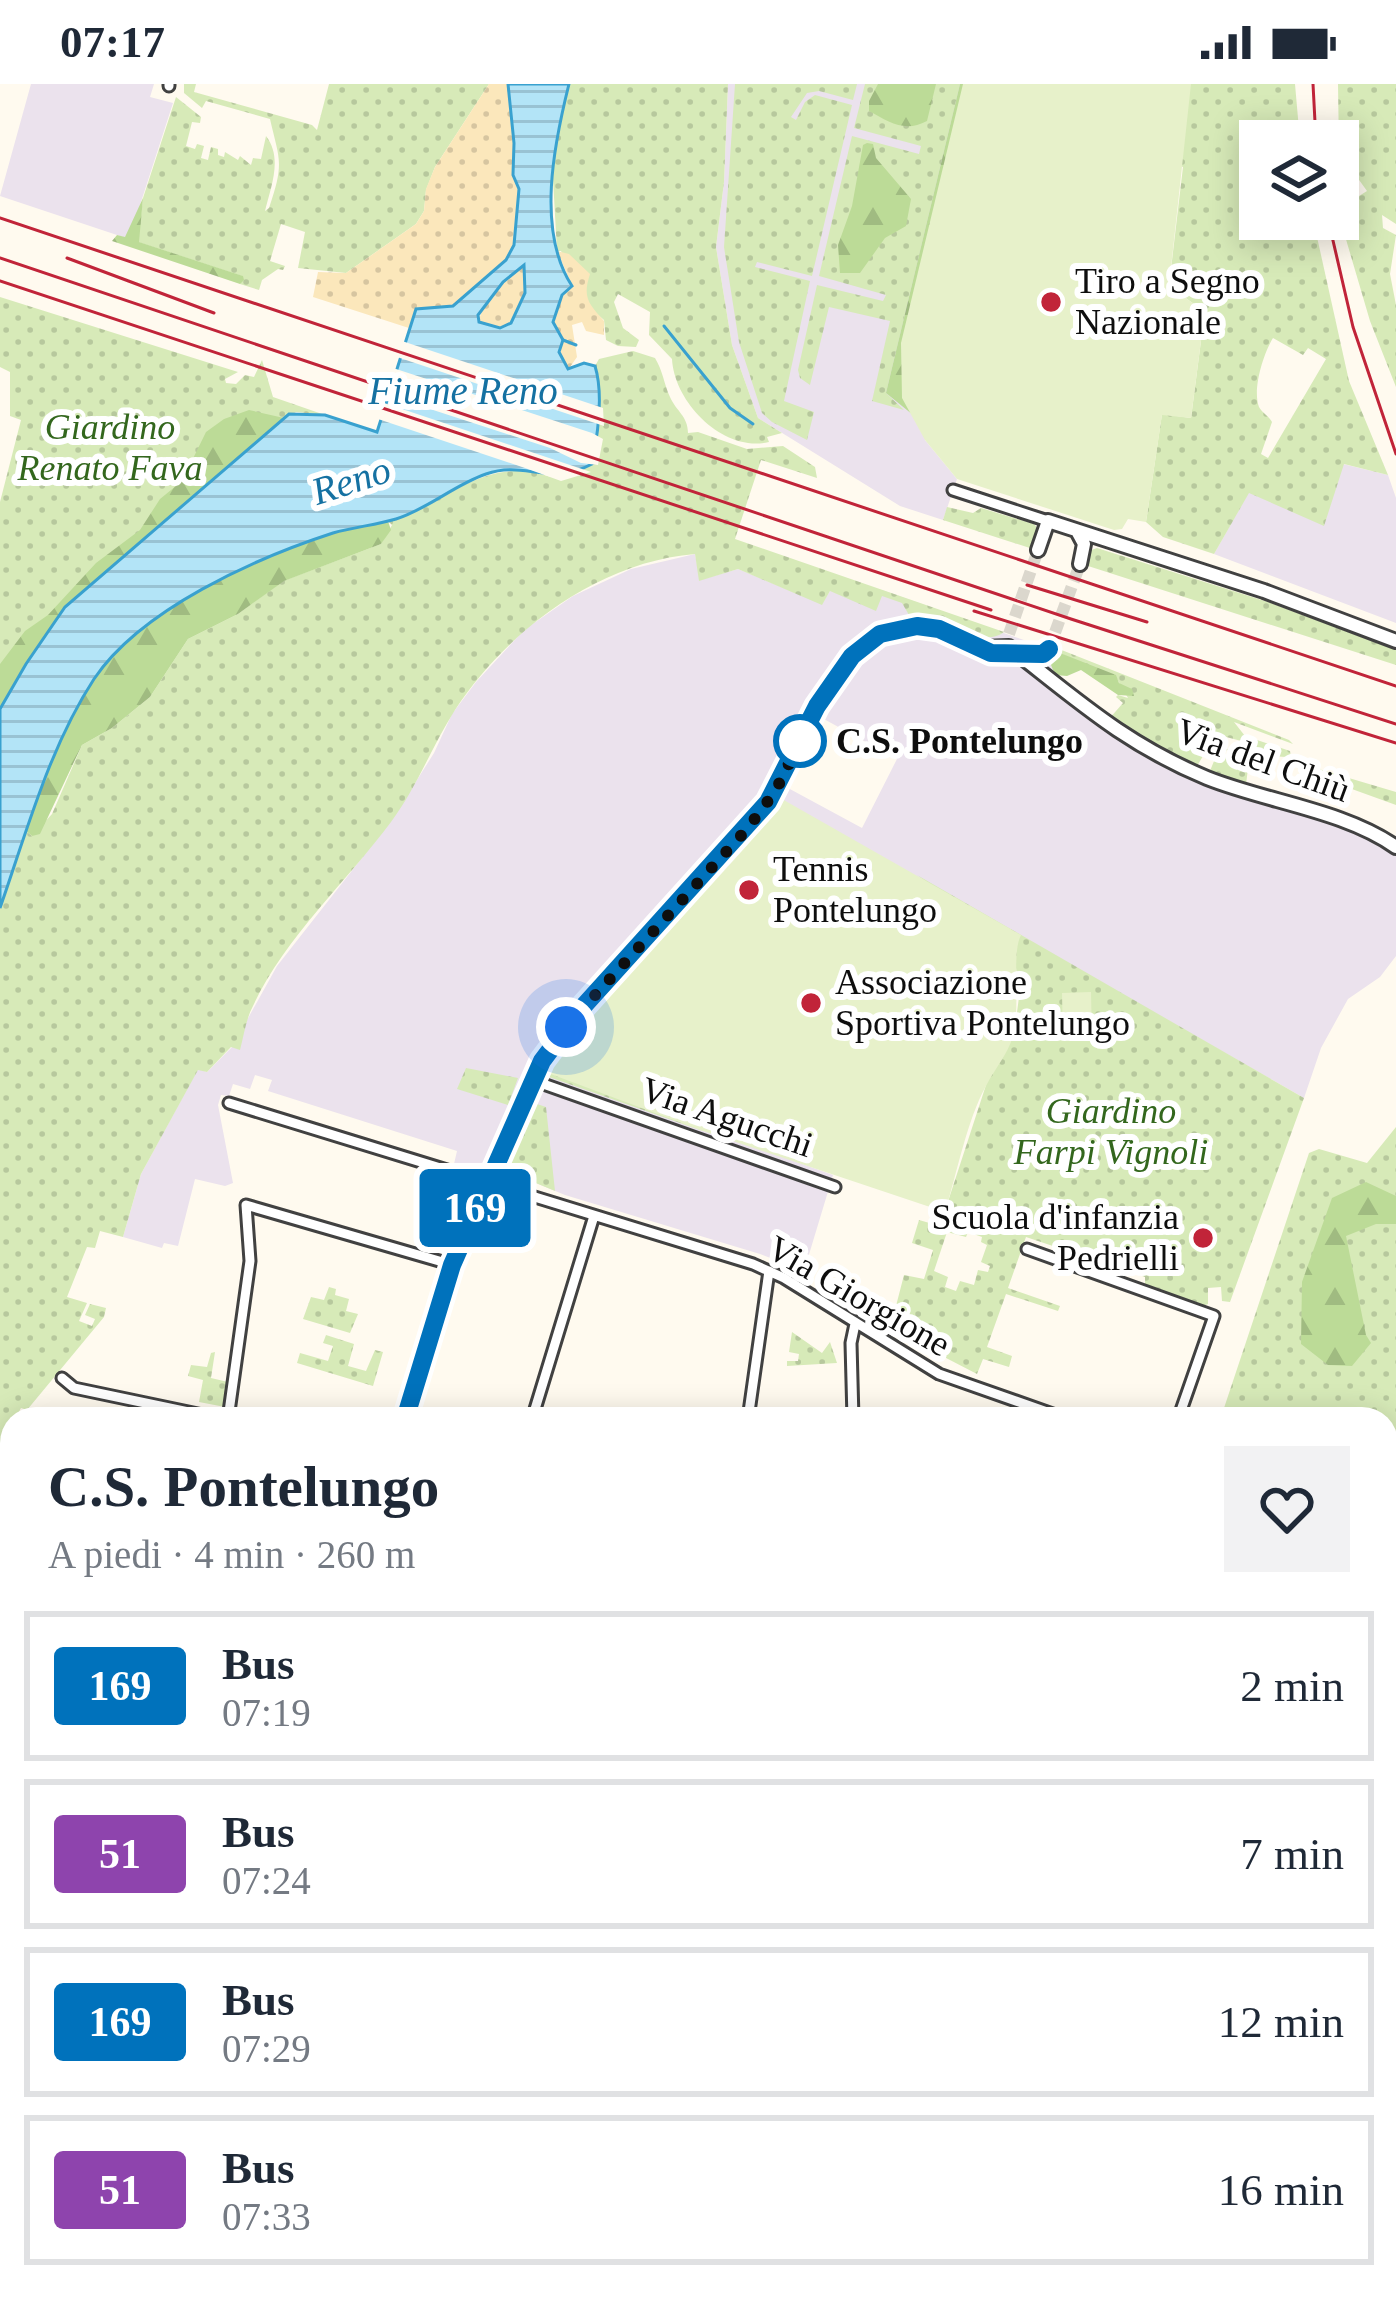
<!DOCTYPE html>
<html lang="it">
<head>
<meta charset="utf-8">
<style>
  body { margin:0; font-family:Georgia,serif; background:#f2f2f3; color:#1f2937; height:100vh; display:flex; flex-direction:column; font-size:45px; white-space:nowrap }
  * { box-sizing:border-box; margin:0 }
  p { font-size:39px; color:#747a83 }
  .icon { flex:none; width:66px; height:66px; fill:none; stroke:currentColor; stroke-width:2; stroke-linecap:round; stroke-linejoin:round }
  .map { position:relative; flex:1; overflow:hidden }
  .panel { position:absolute; left:0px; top:1323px; width:1398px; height:903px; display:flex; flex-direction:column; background:#fff; border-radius:36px 36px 0 0; box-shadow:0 6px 30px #0003 }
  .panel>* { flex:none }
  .badge { padding:0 24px; border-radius:9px; font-size:42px; line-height:78px }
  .controls { position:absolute; left:1239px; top:36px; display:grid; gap:24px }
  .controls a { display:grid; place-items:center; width:120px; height:120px; border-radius:0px; background:#fff; box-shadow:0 6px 30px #0003; font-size:60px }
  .you { position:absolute; width:60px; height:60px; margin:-30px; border:9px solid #fff; border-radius:50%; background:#1a73e8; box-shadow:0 0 0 18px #1a73e833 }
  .map>.badge { position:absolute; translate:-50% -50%; box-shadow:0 0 0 6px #fff }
  .round { display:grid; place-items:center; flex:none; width:126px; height:126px; border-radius:0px; background:#f2f2f3 }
  .headline { display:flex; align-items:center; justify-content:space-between; height:204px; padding:0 48px }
  h1 { font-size:57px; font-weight:700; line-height:90px }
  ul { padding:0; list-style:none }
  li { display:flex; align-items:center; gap:36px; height:150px; margin:0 24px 18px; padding:0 24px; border:6px solid #e0e1e3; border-radius:0px }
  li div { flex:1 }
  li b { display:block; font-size:45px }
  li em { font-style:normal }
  li .badge { min-width:132px; font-weight:700; text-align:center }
  .status { display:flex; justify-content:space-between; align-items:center; height:84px; padding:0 60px; background:#fff; direction:ltr }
  .status svg { height:33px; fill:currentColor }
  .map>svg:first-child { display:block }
  .industrial { fill:#ebe2ed; fill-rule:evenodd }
  .green { fill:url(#green-dots); fill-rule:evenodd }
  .forest { fill:url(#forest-firs) }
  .sand { fill:url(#sand-dots) }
  .pitch { fill:#e7f1ca }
  .water { fill:url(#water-rules); stroke:#39a1cf; stroke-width:3; fill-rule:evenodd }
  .pier { fill:#fffaef }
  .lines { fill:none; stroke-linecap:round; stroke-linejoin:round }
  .stream { stroke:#39a1cf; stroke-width:3 }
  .tertiary-tunnel { stroke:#dbd7cd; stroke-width:12; stroke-dasharray:12 6; stroke-linecap:butt }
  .minor-casing { stroke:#414141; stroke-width:15 }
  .tertiary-casing { stroke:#414141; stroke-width:18 }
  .secondary-casing { stroke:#303030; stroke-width:20 }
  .minor { stroke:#fff; stroke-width:9 }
  .tertiary { stroke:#fff; stroke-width:12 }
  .secondary { stroke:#fea; stroke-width:14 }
  .tram { stroke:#c12439; stroke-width:3 }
  .rail { stroke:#c12439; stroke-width:3 }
  .line-casing { stroke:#fff; stroke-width:27 }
  .line { stroke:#0072bc; stroke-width:18 }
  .walk { stroke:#0e0e0e; stroke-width:12; stroke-dasharray:0 21.6 }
  .poi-dot { fill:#c12439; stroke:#fff; stroke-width:4.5 }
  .stop-dot { fill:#fff; stroke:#0072bc; stroke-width:6 }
  .labels { text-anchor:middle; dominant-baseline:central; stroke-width:12; stroke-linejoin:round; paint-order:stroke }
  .poi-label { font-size:36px; fill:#0e0e0e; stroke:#fff; text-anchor:start }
  .park-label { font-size:36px; font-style:italic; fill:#33671d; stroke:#fff }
  .stop-label { font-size:36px; font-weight:bold; fill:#0e0e0e; stroke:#fff; text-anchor:start }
  .street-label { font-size:36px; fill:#0e0e0e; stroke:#fff }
  .water-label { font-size:39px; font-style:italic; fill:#1571a2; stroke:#fff }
</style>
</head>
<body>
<div class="status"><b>07:17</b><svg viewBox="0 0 49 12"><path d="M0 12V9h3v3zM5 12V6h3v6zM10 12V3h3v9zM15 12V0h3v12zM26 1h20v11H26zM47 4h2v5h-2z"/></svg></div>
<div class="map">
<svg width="1396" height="2225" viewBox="0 0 1396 2225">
  <defs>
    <pattern id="green-dots" width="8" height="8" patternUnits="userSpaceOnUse" patternTransform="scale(3)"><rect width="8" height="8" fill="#d7eab8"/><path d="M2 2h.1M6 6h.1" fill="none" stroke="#b7c89d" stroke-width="1.8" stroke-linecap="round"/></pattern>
    <pattern id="forest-firs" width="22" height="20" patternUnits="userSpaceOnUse" patternTransform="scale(3)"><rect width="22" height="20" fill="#bcdb97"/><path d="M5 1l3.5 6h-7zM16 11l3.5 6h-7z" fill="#a0bb81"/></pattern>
    <pattern id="sand-dots" width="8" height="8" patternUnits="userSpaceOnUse" patternTransform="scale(3)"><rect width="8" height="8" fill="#fbe7bb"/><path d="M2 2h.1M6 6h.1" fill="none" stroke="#d6c5a0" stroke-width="1.8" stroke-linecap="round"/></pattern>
    <pattern id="water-rules" width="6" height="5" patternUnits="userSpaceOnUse" patternTransform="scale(3)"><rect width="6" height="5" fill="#b3e4f7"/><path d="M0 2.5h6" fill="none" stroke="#99c2d3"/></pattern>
  </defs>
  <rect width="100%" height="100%" fill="#fffaef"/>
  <!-- industrial -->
  <path class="industrial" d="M31 0H154L150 13 173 19 129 155 0 112Z
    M728 0H963L925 356 957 395 943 436 900 422 758 334 732 261 716 163 724 98Z
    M1343 380 1388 391 1396 414V539L1214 470 1249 408Z
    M695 470 700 496 738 485 822 520 830 507 882 506 1055 567 1051 581 1056 591 1130 647 1210 687 1373 740 1396 755V872L1380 893 1348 915 1321 964 1304 1014 782 716 758 747 569 957 548 989 833 1091 804 1187 760 1170 565 1111 485 1078 478 1087 454 1080 457 1067 268 1007 272 996 255 991 250 1005 233 1000 229 1012 221 1011 218 1021 233 1099 225 1102 195 1095 178 1162 164 1159 162 1164 123 1153 141 1090 198 985 207 988 232 963 277 882 391 737 434 669 452 630 476 598 524 546 573 512 631 485ZM822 634 897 675 862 744 788 704Z
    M296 2214H657L652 2225H291Z"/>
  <!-- green -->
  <path class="green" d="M184 0H196L194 8 312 41 317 46 329 0H489L435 83 426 106 424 127 416 140 346 189 298 184 305 148 281 140 270 177 285 182 283 186 278 185 262 196 259 206 240 200 242 192 138 158 143 114 176 13 201 33 200 39 192 38 186 62 195 65 197 60 204 62 201 74 208 76 211 63 218 65V71L224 73 225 68 238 76 240 72 251 81 253 74 261 75 266 52C283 74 271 102 265 127L269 124C285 78 279 75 270 35L206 17 202 24 184 9Z
    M569 0H728L724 98 716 163 732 261 758 334 782 349 767 353 769 358C723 369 674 318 672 275L649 251 650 228 618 210 614 218 623 244 639 256 636 263 618 262 606 256 604 236 590 224 561 167H557L552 77Z
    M735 0H857L853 16 819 7 807 9 791 33 796 36 805 18 815 11 852 21 812 192 757 178 755 183 810 197 784 317 814 328 807 356 772 338 762 329 739 258 724 163Z
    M865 0H960L886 309 904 326 872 317 890 237 829 223 810 301 800 294 798 286 817 201 883 217 886 211 819 192 852 52 919 70 921 62 854 44Z
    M977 0H1295L1300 57H1260V135H1313L1349 297 1388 391 1344 380 1324 442 1249 409 1214 470 1163 453 1146 438 1162 330 1191 334 1202 249 1212 233 1169 202 1183 83ZM1273 254 1303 271 1308 264 1326 275 1268 374 1261 370 1272 338C1269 332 1262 329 1259 323 1252 305 1264 268 1273 254Z
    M1338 0H1396V140L1382 131 1383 144 1396 151 1390 190 1396 221V303L1370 237 1345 152 1359 126V112L1367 107 1339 68Z
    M0 213 238 288 225 295 226 299 236 300 245 291 254 293 262 276 273 313 325 331 296 328 271 344 0 592V418L21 336 10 332V288L0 283Z
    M633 267 655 274C663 287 664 300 670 313 676 327 688 332 688 349L698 348 747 365 783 362 815 383 817 394 761 376 735 455 1004 548C981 566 942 532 909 531L902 519 882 512 876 527 830 507 822 521 738 485 699 497 695 470C598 478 507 547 455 626 432 662 417 703 391 738 348 796 283 856 253 922 246 935 244 951 240 966L231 963 207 988 198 986 141 1090 123 1153 100 1147 95 1164 87 1163 67 1213 87 1219 79 1237 92 1242 95 1235 85 1231 90 1220 106 1224 104 1233 27 1326 21 1324 0 1363V824L26 747 32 752 52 730 82 661 112 644 150 613 188 555 238 530 283 497 381 460 392 441 388 437C450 420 482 370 551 393 577 358 609 328 595 282L599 275Z
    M947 423 973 429 981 424 1034 440 1038 445 1033 465 943 436Z
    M1097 464 1268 518 1396 566V581L1085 481 1091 466Z
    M1059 565 1289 656 1293 660 1234 638 1245 652 1290 667 1291 673 1305 681 1396 708V721L1327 696 1286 673 1251 671 1249 659 1207 648 1204 657 1225 662 1228 666 1217 669 1248 684 1246 701 1210 687 1214 677 1203 672 1197 682 1109 635 1123 619 1116 613 1118 611 1128 614 1117 595 1055 567Z
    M773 728 1016 936 1019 913 1014 864 917 791 1304 1014 1230 1218 1222 1217 1221 1203 1208 1204V1220L1200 1223 1145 1203V1193L1026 1153 1008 1204 1060 1222 1058 1227 1006 1210 987 1263 1012 1272 1009 1283 983 1275 977 1290 890 1245 904 1191 924 1195 933 1166 912 1159 919 1136 940 1142 986 1001 703 1047 549 993 548 989 569 957ZM947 1148 966 1153 968 1148 982 1153 981 1158 987 1161 981 1178 990 1182 988 1188 978 1186 974 1201 960 1197 956 1207 945 1203 948 1193 934 1187Z
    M466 984 518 994 508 1021 457 1005Z
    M531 1018 546 1023 555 1107 502 1085Z
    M1396 1043V1418L1386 1414V1335H1223V1327L1309 1069 1319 1065 1367 1079Z
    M329 1203 336 1205 335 1211 349 1215 346 1227 358 1230 350 1249 303 1235 311 1213 324 1216Z
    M792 1248 822 1269 830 1258 837 1279 787 1282V1277H798L799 1270 789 1268Z
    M326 1251 354 1260 348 1282 366 1287 375 1266 383 1268 373 1302 297 1279 300 1269 328 1277 333 1262 323 1259Z
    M215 1268 211 1294 228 1298 225 1323 199 1318 203 1296 188 1292 191 1281 207 1283 211 1269Z
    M1386 1842 1396 1847V1937L1386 1933Z
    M0 1954 12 1959V2040L0 2035Z"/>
  <!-- forest -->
  <path class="forest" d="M878 0H936L927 37C905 49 889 38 869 27V17Z
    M960 0H977L918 335 886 309Z
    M867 59 873 60 876 74 911 115 906 142 885 154 860 189H840L838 161 852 122 863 61Z
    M143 114 139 158 243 192 244 196 240 200 112 157 117 151 125 153Z
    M249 326 284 334 65 523 0 625V580L25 547 48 531 96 479 140 446 160 415 182 397 206 348 224 335Z
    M388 437 391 446 381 460 284 497 238 530 188 555 150 613 112 644 82 661 40 750 32 752 26 747C44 696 64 642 94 596 143 520 300 448 388 437Z
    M1055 567 1116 591 1119 599 1132 605 1134 612 1118 611 1081 586 1067 592 1055 591 1051 581Z
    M1366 1098 1396 1112V1140H1376L1346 1152 1366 1251 1371 1259 1352 1282 1328 1281 1301 1260 1302 1198 1332 1114Z"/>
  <!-- sand -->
  <path class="sand" d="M489 0H508L514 59 513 91 519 105 514 161 506 176 453 222 417 225 412 245 313 213 318 188 346 189 416 140 424 127 426 105 435 83Z
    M557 167 569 170 590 190C582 214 589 220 604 237V251L586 247 582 238 572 241 577 273 568 286 561 276V256L553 238 556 223 571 199Z
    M524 181 525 209 511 239 500 244 479 238C482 216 505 193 524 181Z"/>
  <!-- pitch -->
  <path class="pitch" d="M963 0H1191L1169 202 1212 233 1202 249 1191 334 1162 331 1146 438 1128 435 1122 445 1114 446 957 395 925 356 902 314 901 259Z
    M782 715 1021 851C1011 870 1021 921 1013 952 1007 972 995 984 986 1002 967 1036 957 1089 945 1128L703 1047 548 989 569 957 758 747Z
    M1091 908 1092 954H1063L1062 909Z"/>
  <!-- water -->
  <path class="water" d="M508 0H569C554 60 536 147 572 202L562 211 553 238 563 256 559 268 568 285 584 279 595 282C604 311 598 350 592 380 549 403 525 376 486 390 454 401 428 425 396 435 376 441 354 443 333 449 256 474 141 525 94 595 49 664 27 747 0 824V625L26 580 65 523 289 330 325 331 377 348 416 225 453 222 506 176 514 161 519 105 513 91 514 59ZM524 181 525 209 511 239 500 244 479 238 478 231 503 198Z"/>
  <!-- pier -->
  <path class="pier" d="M402 257 603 324 604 342 397 273Z
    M393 284 592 349 603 355 598 381 581 379 550 364 384 310Z
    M381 318 591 388 561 397 525 384 375 334Z"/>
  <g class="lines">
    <!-- stream -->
    <path class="stream" d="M664 242 730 324 753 340
      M563 256 576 261"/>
    <!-- tertiary-tunnel -->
    <path class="tertiary-tunnel" d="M1009 550 1038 466
      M1049 565 1080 480"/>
    <!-- minor casing -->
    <g class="minor-casing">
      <path id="minor" d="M169 2V0
        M953 406 1048 437
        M532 996 835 1103
        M229 1019 753 1180 784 1194 939 1290 1067 1335
        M1027 1165 1214 1232 1178 1335
        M62 1294 74 1304 222 1335
        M228 1335 250 1177 246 1121 453 1181
        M532 1335 594 1132
        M748 1335 769 1187
        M853 1335 851 1259 855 1240
        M1386 1437 1396 1441
        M0 1505 12 1510
        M0 1650 12 1654
        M0 1878 12 1884
        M0 2101 12 2106
        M247 2214 269 2225
        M788 2214 819 2225
        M923 2214 947 2225
        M0 2224 3 2225
        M138 2225 144 2214
        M996 2225 1000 2214
        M1144 2225 1149 2214"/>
    </g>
    <!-- tertiary casing -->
    <g class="tertiary-casing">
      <path id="tertiary" d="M1077 447 1084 460 1080 480
        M1038 466 1048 437 1264 507 1396 557
        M982 564 1009 563C1077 616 1125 660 1207 694 1267 718 1343 726 1396 763
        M405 1335C432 1244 461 1155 499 1069 517 1027 535 985 562 948 624 865 709 801 769 717 804 668 819 580 877 551 926 527 946 558 989 569 1006 573 1026 571 1043 570L1049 565
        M752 2225 757 2214"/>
    </g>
    <!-- secondary casing -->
    <g class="secondary-casing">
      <path id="secondary" d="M0 1417 12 1423
        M0 1429 12 1435
        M1386 1819 1396 1824
        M1386 1834 1396 1839"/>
    </g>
    <!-- minor -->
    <use href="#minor" class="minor"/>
    <!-- tertiary -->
    <use href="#tertiary" class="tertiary"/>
    <!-- secondary -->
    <use href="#secondary" class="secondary"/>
    <!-- tram -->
    <path class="tram" d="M0 1423 12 1429
      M1386 1830 1396 1834"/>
    <!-- rail -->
    <path class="rail" d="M1313 0 1316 57
      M0 134 1396 602
      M1328 135 1353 243 1396 370
      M0 174 1071 535 1396 640
      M67 174 214 229
      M0 197 991 526
      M1027 501 1147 538
      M974 527 1396 659"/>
  </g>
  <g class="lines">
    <!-- line casing -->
    <g class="line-casing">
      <path id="line" d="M405 1335 452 1181 542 977 581 925 768 718 817 622 852 572 880 550 917 542 939 545 991 569 1043 570 1049 565"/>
    </g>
    <!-- line -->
    <use href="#line" class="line"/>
    <!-- walk -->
    <path class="walk" d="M566 943 748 744 776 706 800 657"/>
  </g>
  <!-- markers -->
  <g class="poi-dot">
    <circle cx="1051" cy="218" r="12"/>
    <circle cx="749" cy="806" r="12"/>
    <circle cx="811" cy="919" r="12"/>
    <circle cx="1203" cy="1154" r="12"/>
  </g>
  <circle class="stop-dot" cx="800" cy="657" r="24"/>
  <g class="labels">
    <!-- poi labels -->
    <g class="poi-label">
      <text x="1075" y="197">Tiro a Segno<tspan x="1075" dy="41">Nazionale</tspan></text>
      <text x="773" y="785">Tennis<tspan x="773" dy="41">Pontelungo</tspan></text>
      <text x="835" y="898">Associazione<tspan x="835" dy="41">Sportiva Pontelungo</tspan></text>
      <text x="1179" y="1133" text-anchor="end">Scuola d'infanzia<tspan x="1179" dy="41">Pedrielli</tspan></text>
    </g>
    <!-- park labels -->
    <g class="park-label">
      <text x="110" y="343">Giardino<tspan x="110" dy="41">Renato Fava</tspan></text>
      <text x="1111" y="1027">Giardino<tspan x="1111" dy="41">Farpi Vignoli</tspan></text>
    </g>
    <!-- stop labels -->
    <g class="stop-label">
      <text x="836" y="657">C.S. Pontelungo</text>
    </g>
    <!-- street labels -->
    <g class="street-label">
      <text transform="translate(1263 676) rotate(20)">Via del Chiù</text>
      <text transform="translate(727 1033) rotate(19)">Via Agucchi</text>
      <text transform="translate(859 1212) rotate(30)">Via Giorgione</text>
    </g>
    <!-- water labels -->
    <g class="water-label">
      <text x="463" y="306">Fiume Reno</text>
      <text transform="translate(351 396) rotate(-18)">Reno</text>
    </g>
  </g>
</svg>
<div class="controls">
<a><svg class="icon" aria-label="layers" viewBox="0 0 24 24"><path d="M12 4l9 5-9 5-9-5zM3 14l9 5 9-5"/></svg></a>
</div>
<div class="you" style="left:566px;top:943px"></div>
<b class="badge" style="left:475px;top:1124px;background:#0072bc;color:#fff">169</b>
<section class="panel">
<div class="headline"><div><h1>C.S. Pontelungo</h1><p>A piedi · 4 min · 260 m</p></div><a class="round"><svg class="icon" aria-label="heart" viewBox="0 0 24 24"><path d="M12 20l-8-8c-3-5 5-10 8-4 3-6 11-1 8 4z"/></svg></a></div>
<ul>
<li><span class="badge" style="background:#0072bc;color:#fff">169</span><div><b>Bus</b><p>07:19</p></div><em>2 min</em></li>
<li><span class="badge" style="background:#8e44ad;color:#fff">51</span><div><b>Bus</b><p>07:24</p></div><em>7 min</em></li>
<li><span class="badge" style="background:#0072bc;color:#fff">169</span><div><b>Bus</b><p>07:29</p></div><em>12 min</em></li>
<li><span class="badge" style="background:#8e44ad;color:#fff">51</span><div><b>Bus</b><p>07:33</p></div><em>16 min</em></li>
</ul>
</section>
</div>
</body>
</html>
